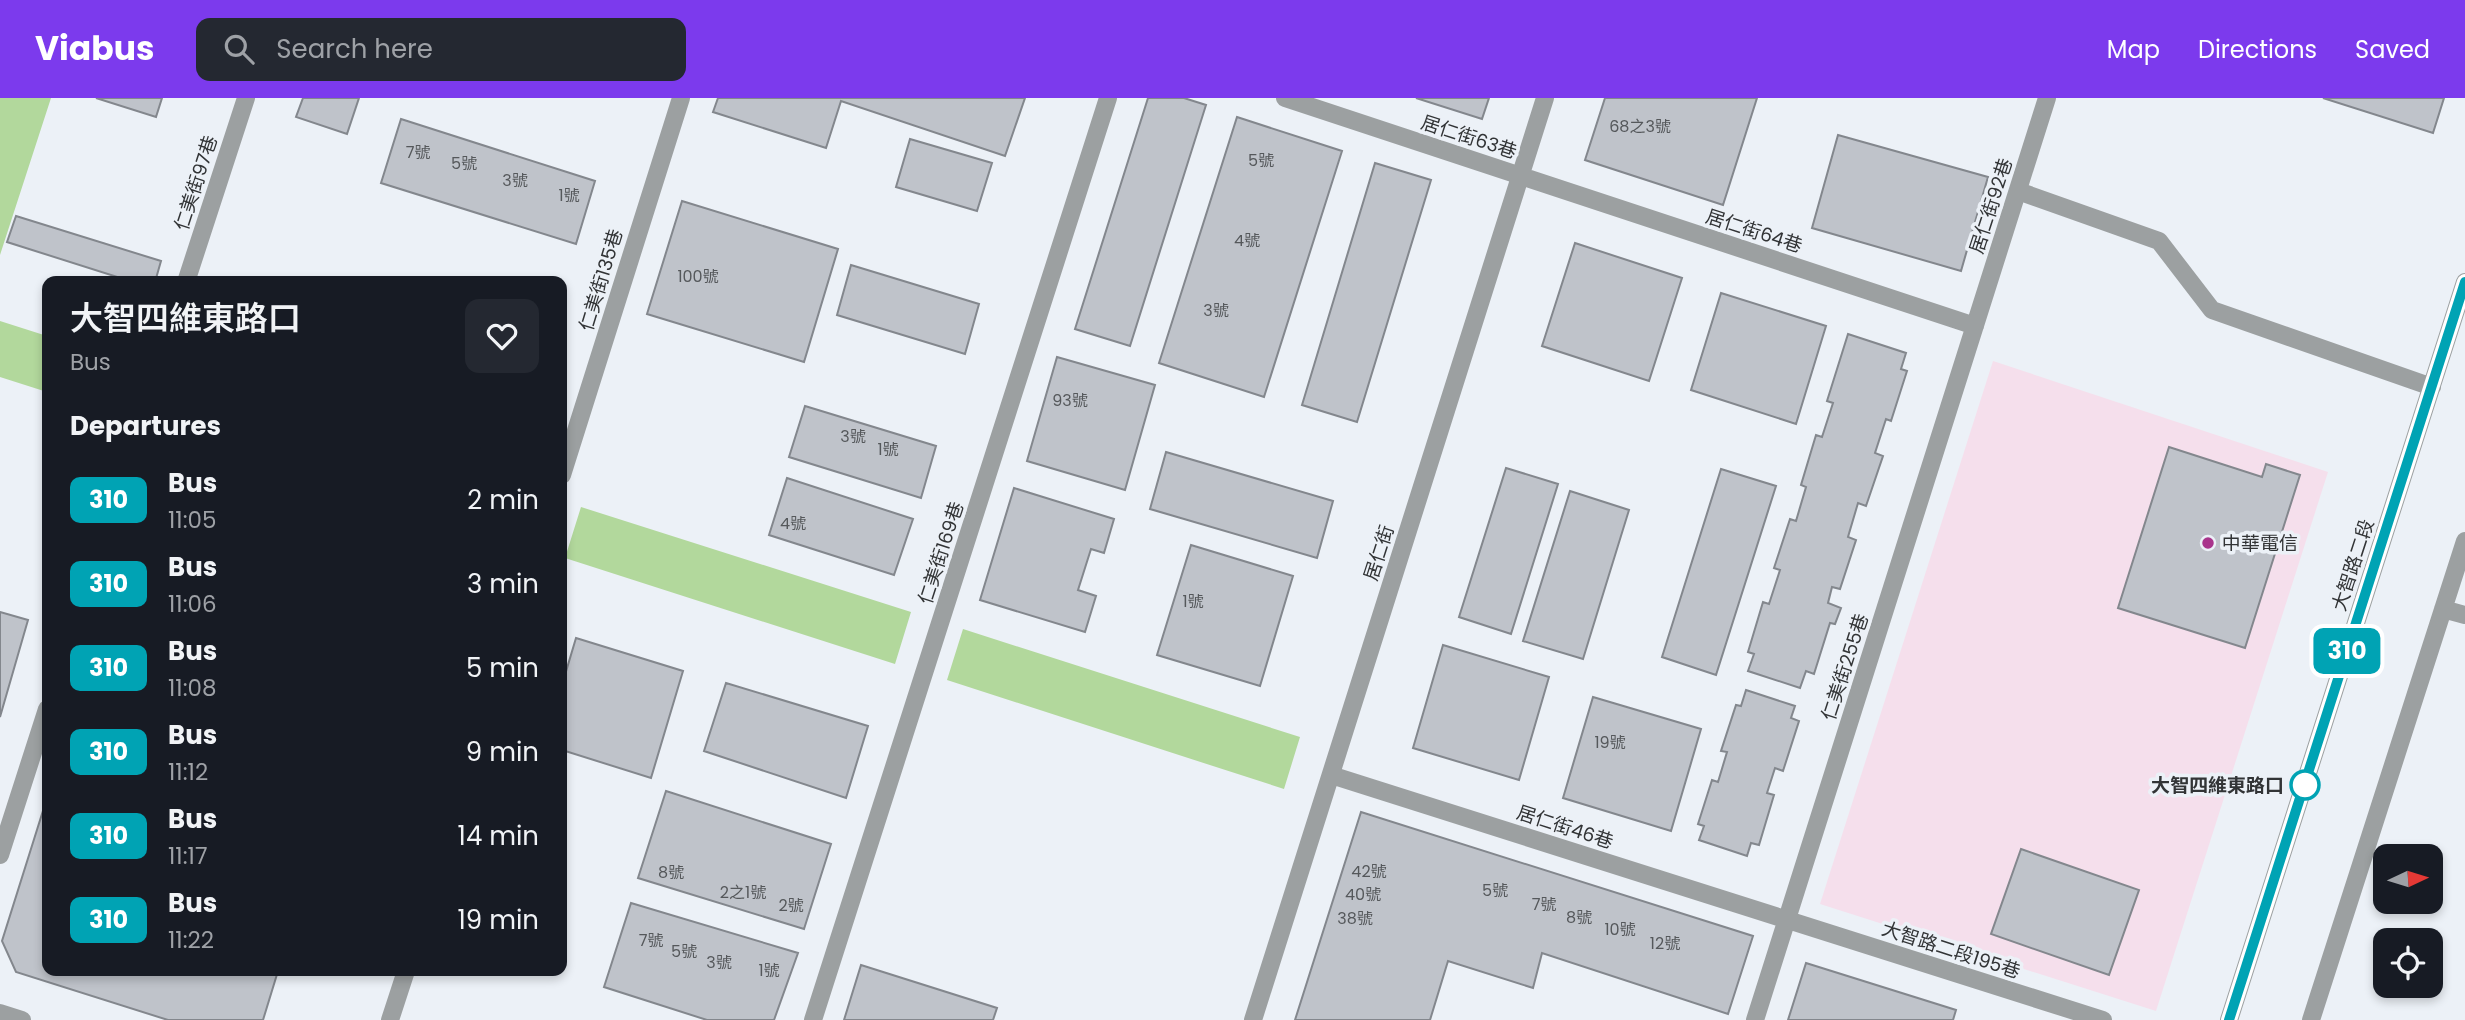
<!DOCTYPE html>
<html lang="en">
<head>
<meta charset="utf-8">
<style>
  body { margin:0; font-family:Poppins,"Noto Sans TC",sans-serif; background:#242831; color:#f1f3f6; height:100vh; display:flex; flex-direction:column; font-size:26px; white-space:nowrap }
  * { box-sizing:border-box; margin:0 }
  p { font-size:23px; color:#9ea1a6 }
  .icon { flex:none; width:38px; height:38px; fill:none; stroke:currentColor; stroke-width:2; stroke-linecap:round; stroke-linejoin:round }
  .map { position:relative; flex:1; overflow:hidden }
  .drawer { position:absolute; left:42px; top:178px; width:525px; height:700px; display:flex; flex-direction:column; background:#171b24; border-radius:14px; box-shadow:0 4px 10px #0003 }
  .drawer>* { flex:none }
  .badge { padding:0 14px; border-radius:10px; font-size:24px; line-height:46px }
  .needle { width:46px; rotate:86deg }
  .controls { position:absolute; left:2373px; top:746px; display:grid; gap:14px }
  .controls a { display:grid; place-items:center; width:70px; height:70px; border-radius:14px; background:#171b24; box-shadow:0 4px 10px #0003; font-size:35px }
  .map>.badge { position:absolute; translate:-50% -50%; box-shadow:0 0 0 4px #fff }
  h2 { padding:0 28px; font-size:26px; line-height:63px }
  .round { display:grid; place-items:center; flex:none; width:74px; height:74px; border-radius:14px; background:#242831 }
  .overview { display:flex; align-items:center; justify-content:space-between; height:119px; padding:0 28px }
  h1 { font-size:33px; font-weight:600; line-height:52px }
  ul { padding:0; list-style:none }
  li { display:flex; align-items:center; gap:21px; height:84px; padding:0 28px }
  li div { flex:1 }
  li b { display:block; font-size:26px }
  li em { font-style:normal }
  li .badge { min-width:77px; font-weight:700; text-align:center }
  header { display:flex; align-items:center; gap:42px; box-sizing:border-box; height:98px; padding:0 35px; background:#7c3aed; color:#fff }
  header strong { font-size:33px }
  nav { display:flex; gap:38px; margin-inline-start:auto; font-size:24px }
  .search { width:490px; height:63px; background:#242831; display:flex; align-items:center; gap:18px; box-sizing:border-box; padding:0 24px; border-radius:14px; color:#9ea1a6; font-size:26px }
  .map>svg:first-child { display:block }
  .commercial { fill:#f5dfec }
  .green { fill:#b2d89c }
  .building { fill:#bfc3ca; stroke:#83878d; stroke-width:2 }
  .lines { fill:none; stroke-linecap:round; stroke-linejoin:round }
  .minor { stroke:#9ca0a1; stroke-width:18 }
  .line-casing { stroke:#fff; stroke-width:16 }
  .line { stroke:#00a3b4; stroke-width:10 }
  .poi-dot { fill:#a9348c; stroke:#ecf1f7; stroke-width:2.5 }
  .stop-dot { fill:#fff; stroke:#00a3b4; stroke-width:3.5 }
  .labels { text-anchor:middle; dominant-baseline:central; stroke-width:7; stroke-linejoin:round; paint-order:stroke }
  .number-label { font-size:16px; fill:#55585b }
  .street-label { font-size:19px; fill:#323436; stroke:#ecf1f7 }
  .poi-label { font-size:19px; fill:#323436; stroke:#ecf1f7; text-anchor:start }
  .stop-label { font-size:19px; font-weight:bold; fill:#323436; stroke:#ecf1f7; text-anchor:end }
</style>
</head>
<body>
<header>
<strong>Viabus</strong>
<div class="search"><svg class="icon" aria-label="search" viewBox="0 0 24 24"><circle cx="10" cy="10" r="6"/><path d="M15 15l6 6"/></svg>Search here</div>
<nav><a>Map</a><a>Directions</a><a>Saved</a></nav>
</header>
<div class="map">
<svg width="2465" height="922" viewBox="0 0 2465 922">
  <rect width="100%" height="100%" fill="#ecf1f7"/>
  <!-- commercial -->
  <path class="commercial" d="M1993 263 2328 374 2156 913 1820 806Z"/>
  <!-- green -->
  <path class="green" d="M0 0H51L0 157Z
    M0 223 47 238V294L0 279Z
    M581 409 911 514 895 566 565 460Z
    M963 531 1300 639 1284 691 947 582Z"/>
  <!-- building -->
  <path class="building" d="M96 0H162L156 19Z
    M303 0H359L347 36 296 19Z
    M718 0H1025L1005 58 841 3 826 50 713 14Z
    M1148 0H1184L1206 7 1130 248 1075 231Z
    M1416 0H1489L1482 21Z
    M1605 0H1757L1723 107 1585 62Z
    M2323 0H2444L2433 35Z
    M1237 19 1342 53 1264 299 1159 265Z
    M401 21 595 83 576 146 381 85Z
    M1838 37 1988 79 1961 173 1812 130Z
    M910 41 992 65 977 113 896 89Z
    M1375 65 1431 82 1357 324 1302 307Z
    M682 103 838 151 804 264 647 216Z
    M16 118 161 163 155 184H133L7 144Z
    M1575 145 1682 180 1649 283 1542 248Z
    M851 167 979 206 965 256 837 217Z
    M1721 195 1826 228 1796 326 1691 292Z
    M1848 236 1906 255 1901 271 1907 273 1891 323 1886 321 1875 355 1883 358 1866 408 1858 405 1848 439 1856 442 1840 491 1832 489 1828 505 1841 510 1835 526 1830 525 1814 576 1806 573 1800 590 1748 573 1754 556 1748 554 1763 504 1769 506 1780 472 1774 470 1790 421 1796 423 1806 389 1801 387 1816 337 1822 339 1833 305 1827 303Z
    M1057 259 1155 287 1125 392 1027 363Z
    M805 308 936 348 921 400 789 359Z
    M2169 349 2262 379 2266 366 2300 377 2245 550 2118 510Z
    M1166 354 1333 403 1317 460 1150 411Z
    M1506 370 1558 386 1511 536 1459 519Z
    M1721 371 1776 388 1716 577 1662 559Z
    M787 380 913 421 894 477 769 437Z
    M1014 390 1114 421 1104 455 1091 451 1078 492 1096 498 1085 534 980 502Z
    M1570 393 1629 412 1583 561 1523 543Z
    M1191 447 1293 478 1260 588 1157 557Z
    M0 514 28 522 0 619Z
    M576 540 683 573 651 680 562 652V587Z
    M1443 547 1549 579 1519 682 1413 650Z
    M726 585 868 628 846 700 704 653Z
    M1746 592 1795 608 1791 620 1799 623 1783 673 1775 670 1767 695 1774 697 1759 747 1751 745 1747 758 1699 742 1704 728 1698 726 1712 682 1718 684 1727 654 1721 653 1736 607 1741 608Z
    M1593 599 1701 631 1671 733 1563 700Z
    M666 693 831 746 804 831 638 780Z
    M47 700V873H278L263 922H168L16 874 2 843Z
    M1361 714 1753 838 1728 916 1542 855 1533 890 1448 863 1430 922H1295Z
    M2021 751 2139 792 2109 877 1991 836Z
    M631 805 798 855 774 922H707L604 889Z
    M1806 865 1956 912 1953 922H1788Z
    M861 867 997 910 993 922H844Z"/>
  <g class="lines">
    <!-- minor -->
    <path class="minor" d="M1285 0 1975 228
      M2018 93 2159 143 2212 212 2432 289
      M186 184 246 0
      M562 377 681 0
      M2443 511 2465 517
      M1331 677 2103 922
      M0 757 47 611
      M0 915 22 922
      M390 922 406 873
      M813 922 1108 0
      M1253 922 1545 0
      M1755 922 2047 0
      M2229 922 2465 184
      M2311 922 2465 443"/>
  </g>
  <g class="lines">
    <!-- line casing -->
    <g class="line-casing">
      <path id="line" d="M2229 922 2465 184"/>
    </g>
    <!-- line -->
    <use href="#line" class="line"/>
  </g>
  <!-- markers -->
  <circle class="poi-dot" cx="2208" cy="445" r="7"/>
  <circle class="stop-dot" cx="2305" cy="687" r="14"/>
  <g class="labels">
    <!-- number labels -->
    <g class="number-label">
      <text x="1640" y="28">68之3號</text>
      <text x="418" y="54">7號</text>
      <text x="1261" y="62">5號</text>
      <text x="464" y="65">5號</text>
      <text x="515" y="82">3號</text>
      <text x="569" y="97">1號</text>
      <text x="1247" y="142">4號</text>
      <text x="698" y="178">100號</text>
      <text x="1216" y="212">3號</text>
      <text x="1070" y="302">93號</text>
      <text x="853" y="338">3號</text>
      <text x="888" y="351">1號</text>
      <text x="793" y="425">4號</text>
      <text x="1193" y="503">1號</text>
      <text x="1610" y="644">19號</text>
      <text x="1369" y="773">42號</text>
      <text x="671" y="774">8號</text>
      <text x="1495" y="792">5號</text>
      <text x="743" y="794">2之1號</text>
      <text x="1363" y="796">40號</text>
      <text x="1544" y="806">7號</text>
      <text x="791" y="807">2號</text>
      <text x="1579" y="819">8號</text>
      <text x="1355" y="820">38號</text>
      <text x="1620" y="831">10號</text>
      <text x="651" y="842">7號</text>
      <text x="1665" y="845">12號</text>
      <text x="684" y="853">5號</text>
      <text x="719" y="864">3號</text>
      <text x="769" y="872">1號</text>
    </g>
    <!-- street labels -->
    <g class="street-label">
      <text transform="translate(1469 39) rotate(18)">居仁街63巷</text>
      <text transform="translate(196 85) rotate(-72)">仁美街97巷</text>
      <text transform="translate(1991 108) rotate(-72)">居仁街92巷</text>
      <text transform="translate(1754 133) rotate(18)">居仁街64巷</text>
      <text transform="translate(601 182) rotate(-73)">仁美街135巷</text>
      <text transform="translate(941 455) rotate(-72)">仁美街169巷</text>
      <text transform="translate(1379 455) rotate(-72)">居仁街</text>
      <text transform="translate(2353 467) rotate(-72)">大智路二段</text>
      <text transform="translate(1845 569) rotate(-72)">仁美街255巷</text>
      <text transform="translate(1565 729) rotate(18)">居仁街46巷</text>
      <text transform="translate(1951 852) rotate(18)">大智路二段195巷</text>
    </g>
    <!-- poi labels -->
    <g class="poi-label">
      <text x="2222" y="445">中華電信</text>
    </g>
    <!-- stop labels -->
    <g class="stop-label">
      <text x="2284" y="687">大智四維東路口</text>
    </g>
  </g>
</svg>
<div class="controls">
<a><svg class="needle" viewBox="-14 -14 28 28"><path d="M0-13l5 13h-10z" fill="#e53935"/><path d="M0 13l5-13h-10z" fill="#9ea1a6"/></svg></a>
<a><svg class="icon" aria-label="locate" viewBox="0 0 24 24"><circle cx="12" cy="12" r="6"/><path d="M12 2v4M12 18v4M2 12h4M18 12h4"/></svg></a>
</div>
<b class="badge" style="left:2347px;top:553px;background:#00a3b4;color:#fff">310</b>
<section class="drawer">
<div class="overview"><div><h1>大智四維東路口</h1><p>Bus</p></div><a class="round"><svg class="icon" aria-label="heart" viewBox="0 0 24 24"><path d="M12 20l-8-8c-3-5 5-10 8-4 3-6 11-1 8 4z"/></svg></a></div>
<h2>Departures</h2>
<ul>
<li><span class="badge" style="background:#00a3b4;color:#fff">310</span><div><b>Bus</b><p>11:05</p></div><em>2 min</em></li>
<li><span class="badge" style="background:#00a3b4;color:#fff">310</span><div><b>Bus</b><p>11:06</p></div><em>3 min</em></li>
<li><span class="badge" style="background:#00a3b4;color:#fff">310</span><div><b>Bus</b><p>11:08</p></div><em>5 min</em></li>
<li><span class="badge" style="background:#00a3b4;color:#fff">310</span><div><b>Bus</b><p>11:12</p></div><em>9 min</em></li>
<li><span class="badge" style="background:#00a3b4;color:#fff">310</span><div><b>Bus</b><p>11:17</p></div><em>14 min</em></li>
<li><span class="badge" style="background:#00a3b4;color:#fff">310</span><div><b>Bus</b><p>11:22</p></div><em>19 min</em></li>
</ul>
</section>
</div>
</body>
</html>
